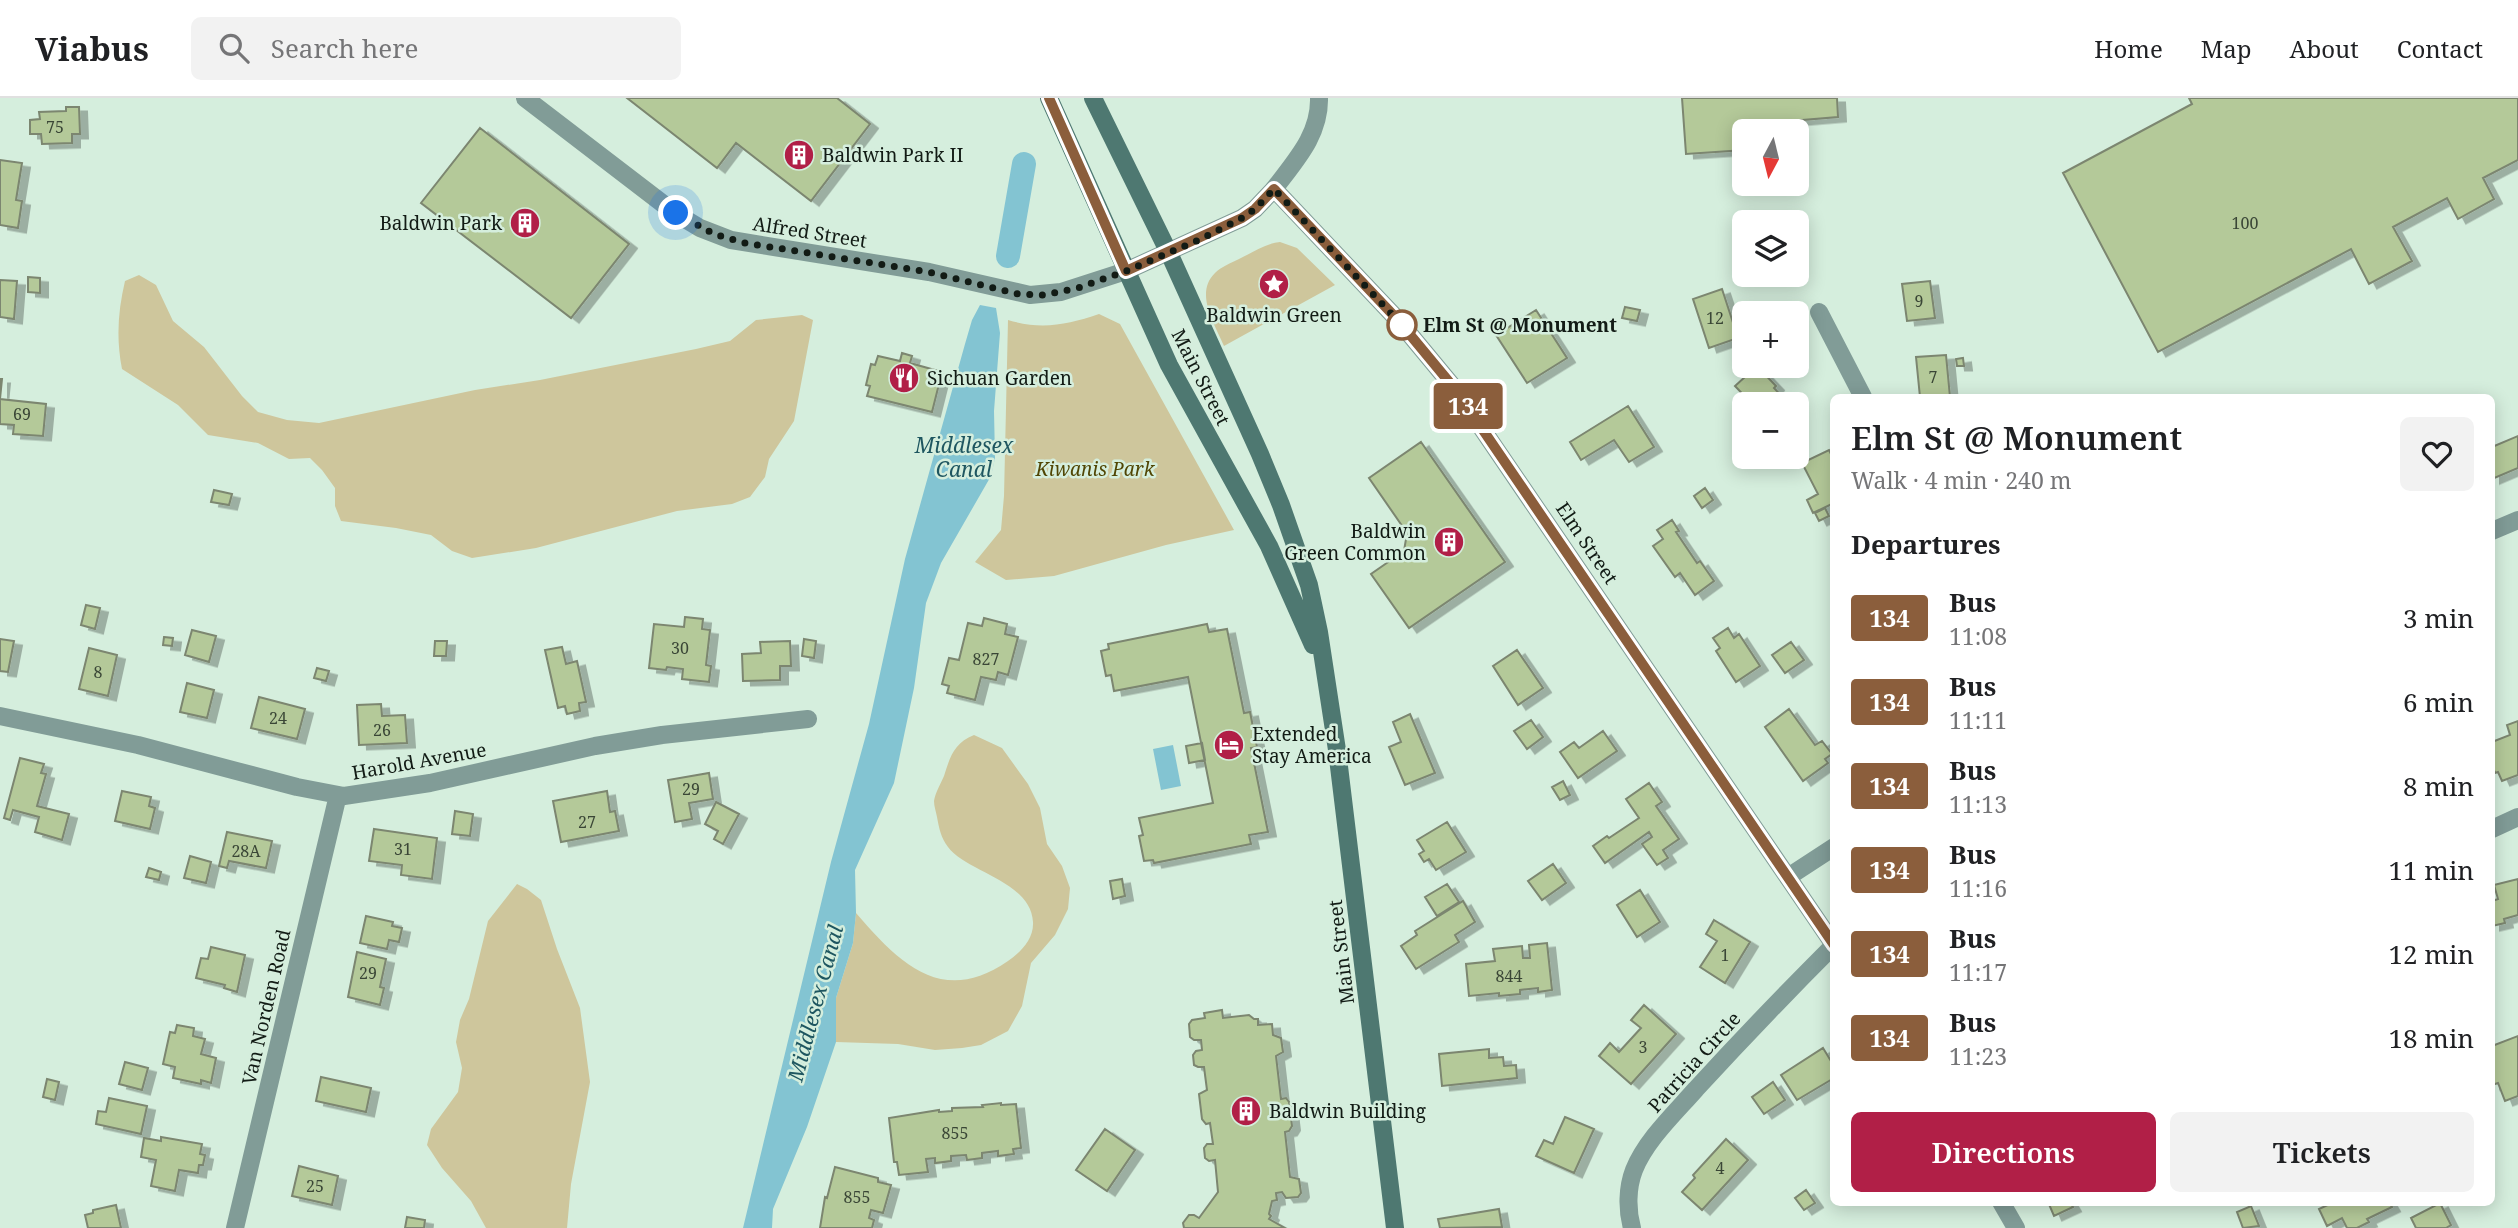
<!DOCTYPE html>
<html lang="en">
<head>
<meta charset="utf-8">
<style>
  body { margin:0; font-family:"Noto Serif",serif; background:#f2f2f2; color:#202124; height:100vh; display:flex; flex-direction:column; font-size:26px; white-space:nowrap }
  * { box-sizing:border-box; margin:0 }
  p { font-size:23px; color:#757577 }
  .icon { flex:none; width:38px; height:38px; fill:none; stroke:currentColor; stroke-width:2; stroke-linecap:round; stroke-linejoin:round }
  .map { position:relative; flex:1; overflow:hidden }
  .panel { position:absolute; left:1830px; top:296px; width:665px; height:812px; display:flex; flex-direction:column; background:#fff; border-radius:10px; box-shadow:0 4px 18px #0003 }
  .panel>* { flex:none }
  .badge { padding:0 14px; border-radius:5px; font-size:24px; line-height:46px }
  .needle { width:46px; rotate:187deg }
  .buttons { position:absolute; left:1732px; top:21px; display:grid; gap:14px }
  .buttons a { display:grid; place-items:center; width:77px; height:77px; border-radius:10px; background:#fff; box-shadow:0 4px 18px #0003; font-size:35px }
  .you { position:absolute; width:35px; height:35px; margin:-18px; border:5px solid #fff; border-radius:50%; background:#1a73e8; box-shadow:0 0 0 10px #1a73e833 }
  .map>.badge { position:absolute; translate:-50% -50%; box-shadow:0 0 0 4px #fff }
  h2 { padding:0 21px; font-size:26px; line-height:63px }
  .round { display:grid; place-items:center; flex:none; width:74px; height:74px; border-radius:10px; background:#f2f2f2 }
  .headline { display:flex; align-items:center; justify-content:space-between; height:119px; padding:0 21px }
  h1 { font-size:33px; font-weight:600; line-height:52px }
  .action { display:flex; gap:14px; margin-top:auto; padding:14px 21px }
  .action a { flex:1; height:80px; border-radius:10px; background:#b11f47; color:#fff; font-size:28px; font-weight:600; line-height:80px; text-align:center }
  .action a+a { background:#f2f2f2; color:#202124 }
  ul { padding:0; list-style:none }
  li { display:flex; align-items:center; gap:21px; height:84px; padding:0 21px }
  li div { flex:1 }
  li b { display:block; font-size:26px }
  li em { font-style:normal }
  li .badge { min-width:77px; font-weight:700; text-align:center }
  header { display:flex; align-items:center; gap:42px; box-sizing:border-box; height:98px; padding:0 35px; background:#fff; border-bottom:2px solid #e0e0e0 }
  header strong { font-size:33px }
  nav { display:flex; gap:38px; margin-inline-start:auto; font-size:24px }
  .search { width:490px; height:63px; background:#f2f2f2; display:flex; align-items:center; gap:18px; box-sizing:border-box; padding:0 24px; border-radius:10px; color:#757577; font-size:26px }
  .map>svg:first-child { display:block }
  .green { fill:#cec69c }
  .water { fill:#83c4d2 }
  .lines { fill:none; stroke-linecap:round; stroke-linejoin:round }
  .canal { stroke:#83c4d2; stroke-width:24 }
  .building { fill:#b4c999; stroke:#7c8670; stroke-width:2; filter:url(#shadow) }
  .minor { stroke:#819c97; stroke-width:18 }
  .tertiary { stroke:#819c97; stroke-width:18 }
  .secondary { stroke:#4e7871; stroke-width:18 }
  .line-casing { stroke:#fff; stroke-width:16 }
  .line { stroke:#8b5e3c; stroke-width:10 }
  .walk { stroke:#121b15; stroke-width:7; stroke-dasharray:0 12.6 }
  .stop-dot { fill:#fff; stroke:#8b5e3c; stroke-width:3.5 }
  .labels { text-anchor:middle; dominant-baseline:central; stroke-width:5; stroke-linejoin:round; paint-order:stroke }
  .number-label { font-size:16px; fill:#3a4636 }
  .poi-label { font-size:19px; fill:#121b15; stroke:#d5eedd; text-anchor:start }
  .street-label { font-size:19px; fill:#121b15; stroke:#d5eedd }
  .stop-label { font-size:19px; font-weight:bold; fill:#121b15; stroke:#d5eedd; text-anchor:start }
  .park-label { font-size:19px; font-style:italic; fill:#504503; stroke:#d5eedd }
  .water-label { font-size:21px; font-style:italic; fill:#1e5660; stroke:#d5eedd }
</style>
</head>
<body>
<header>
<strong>Viabus</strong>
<div class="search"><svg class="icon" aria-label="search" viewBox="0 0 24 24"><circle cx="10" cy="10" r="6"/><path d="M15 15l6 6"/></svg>Search here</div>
<nav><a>Home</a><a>Map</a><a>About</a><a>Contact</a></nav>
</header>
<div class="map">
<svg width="2518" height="1130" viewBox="0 0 2518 1130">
  <defs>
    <filter id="shadow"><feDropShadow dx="8" dy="4.5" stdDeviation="0" flood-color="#0004"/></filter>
  </defs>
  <rect width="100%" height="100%" fill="#d5eedd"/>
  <!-- green -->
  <path class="green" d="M1280 144 1297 150 1335 187 1224 248C1215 227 1194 195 1215 175 1221 169 1231 165 1239 161 1252 155 1266 145 1280 144Z
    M139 177 156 187 173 223 204 249 242 298 258 314 287 322 319 325 475 292 540 282 696 251 730 243 756 222 802 217 813 222 794 323 769 361 765 379 750 399 732 406 677 413 536 450 472 460 452 453 431 437 396 430 341 423 335 408V390L322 372 310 360 289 361 258 345 208 337 178 307 122 271C116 240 118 213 125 183Z
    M1099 216 1120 226 1234 432 1166 447 1054 478 1006 482 975 464 1001 432 1004 398 1008 222C1041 232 1067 227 1099 216Z
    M974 637 1002 650 1028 686 1040 710 1047 746 1062 768 1070 790 1068 811 1055 837 1031 865 1022 908 1008 933 981 947 962 950 935 952 898 946 836 944V900L853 845 856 815C899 865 942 909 1008 863 1021 854 1034 841 1033 824 1031 783 966 774 948 749 941 740 939 730 937 719 936 714 934 708 934 703 935 695 941 685 944 678 950 659 954 645 974 637Z
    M517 786 527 791 541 802 557 851 580 910 590 984 571 1086 567 1130H486L471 1103 442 1070 427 1047 431 1031 458 994 462 970 456 944 460 922 469 901 488 823Z"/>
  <!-- water -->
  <path class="water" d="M980 207 996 210 1000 235 994 313 995 360 991 378 941 465 926 505 914 590 894 685 855 772 856 815 853 845 836 900V944L807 1029 773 1111 772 1130H743L831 764 869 626 905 461 965 246 972 222Z
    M1173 647 1181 688 1161 692 1153 651Z"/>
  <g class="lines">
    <!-- canal -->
    <path class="canal" d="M1008 158 1024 66"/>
  </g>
  <!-- building -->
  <path class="building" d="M627 0H837L870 26 811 103 736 45 717 70Z
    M1682 0H1837L1838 19 1779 24V33H1745V52L1686 56Z
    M2189 0H2518V62L2483 80 2494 101 2458 121 2447 100 2393 129 2412 163 2369 186 2351 151 2158 254 2063 75 2192 6Z
    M66 9H79L80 36H72V45L42 46 41 36H30V22L40 21 39 14 66 13Z
    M480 30 629 146 571 220 421 105Z
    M0 62 22 65 16 102 22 103 18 130 0 127Z
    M28 179 40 180V195L28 194Z
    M0 182 17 183 14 221 0 219Z
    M1930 183 1935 220 1907 223 1902 186Z
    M1722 191 1738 240 1709 250 1693 201Z
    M1625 209 1640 212 1637 223 1622 220Z
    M1536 212 1567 260 1527 285 1496 237Z
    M902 255 912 258 910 265 942 274 932 314 867 298 870 288 866 287 871 266 875 267 878 258 900 263Z
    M1946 257 1950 299H1920L1916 259Z
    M1963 260 1964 268H1957L1956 261Z
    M1757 268 1776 288 1774 290 1789 306H1752L1735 288Z
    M0 281H2L0 301 46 306 43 338 13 336 14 327 0 326Z
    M1628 308 1654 349 1629 364 1614 342 1581 362 1570 344Z
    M2518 338V370L2492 381V349Z
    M1421 344 1505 464 1409 530 1371 476 1404 453 1407 435 1369 380Z
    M1829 352 1834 362V405L1813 415 1807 402 1818 396 1802 365Z
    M1705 390 1713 402 1702 410 1694 398Z
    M214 392 232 396 229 407 211 404Z
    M1825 410 1829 418 1819 423 1815 415Z
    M1672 422 1679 433 1676 434 1697 465 1700 463 1714 483 1695 497 1680 475 1675 479 1653 448 1663 441 1657 432Z
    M86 507 100 510 95 531 81 527Z
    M685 519 703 521 702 531 710 532 706 567 711 568 709 584 682 581 683 571 667 569 666 572 649 570 654 526 684 529Z
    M984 520 1007 526 1005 536 1018 539 1008 577 998 574 996 582 981 579 975 602 947 595 949 588 942 586 949 560 959 562 968 525 982 528Z
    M1207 526 1209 534 1227 531 1244 615 1250 614 1257 649 1251 650 1268 734 1249 737 1251 746 1154 765 1153 762 1144 763 1139 738 1143 737 1139 720 1213 705 1188 579 1114 593 1111 577 1106 578 1101 553 1109 551 1108 546Z
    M1728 530 1734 540 1739 536 1760 568 1736 584 1716 553 1720 550 1713 540Z
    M192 532 216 538 209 564 185 557Z
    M164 539 173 540 172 548 163 547Z
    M0 541 14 543 8 574 0 573Z
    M804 541 816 543 814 560 802 558Z
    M435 543H447L446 558H434Z
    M790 543 791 568H780V582L743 583 742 556 761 555 760 544Z
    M1791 544 1804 562 1785 575 1772 557Z
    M562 549 566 566 577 563 586 604 579 605 580 613 567 616 565 608 558 610 545 552Z
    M89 550 117 557 108 598 79 591Z
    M1517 552 1543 590 1518 607 1493 568Z
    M317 570 329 573 326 583 314 580Z
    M187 585 214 592 207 620 180 614Z
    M259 599 305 611 297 641 251 630Z
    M381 606 382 618 405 617 407 645 359 647 357 607Z
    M1789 611 1815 647 1822 643 1832 656 1825 661 1828 665 1803 683 1765 629Z
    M1410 616 1435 675 1405 687 1389 649 1401 644 1393 624Z
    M1531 622 1543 639 1527 651 1514 633Z
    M2518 623V677L2502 683 2498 674 2495 675 2492 666V644L2510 637 2507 627Z
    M1603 633 1617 653 1578 680 1560 654 1574 644 1579 650Z
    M1202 645 1205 662 1189 665 1186 648Z
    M20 660 44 666 41 675 46 676 37 708 69 716 62 742 35 734 39 719 13 712 10 722 4 720Z
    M709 675 713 701 689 705 692 721 675 724 668 682Z
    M1563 683 1570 697 1560 702 1552 689Z
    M1649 685 1662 704 1656 708 1679 741 1663 752 1668 760 1657 767 1642 746 1652 739 1649 734 1605 765 1593 748 1607 738 1609 740 1639 720 1626 701Z
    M122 693 151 699 149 708 155 710 150 731 115 723Z
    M607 693 610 714 615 713 619 733 561 744 553 703Z
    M716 704 739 716 723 746 714 741 718 733 705 726Z
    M455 713 473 716 470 738 452 736Z
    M1447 724 1466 754 1436 772 1429 761 1424 764 1419 756 1424 753 1417 742Z
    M374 731 437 740 432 781 401 777 402 767 369 763Z
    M227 734 272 743 266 770 229 763 227 770 219 768Z
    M190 758 211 764 206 785 184 780Z
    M1553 766 1566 785 1542 802 1528 783Z
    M149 770 161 774 159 782 146 779Z
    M1122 781 1125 798 1113 801 1110 783Z
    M2518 781V817L2504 821 2505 825 2492 828V803L2498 801 2494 787Z
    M1447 786 1459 804 1437 818 1425 799Z
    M1640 792 1660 824 1637 839 1617 807Z
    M1463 803 1475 824 1455 837 1459 844 1416 871 1401 848 1417 837 1415 833Z
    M366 818 393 824 392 828 402 830 399 844 389 842 387 851 360 845Z
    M1714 822 1750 844 1725 885 1700 869 1717 843 1706 836Z
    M1547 845 1552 892 1538 894V890L1520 892V896L1499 898V895L1469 898 1466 866 1495 863 1493 851 1522 848 1523 860H1530L1529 847Z
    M211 849 245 857 237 894 224 890 225 887 196 880 201 860 208 861Z
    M357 854 386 861 380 889 384 890 380 907 348 899Z
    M1644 907 1676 936 1631 986 1599 958 1610 945 1619 954 1641 930 1631 922Z
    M1222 912 1223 920 1249 917 1254 921H1258V927L1272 926 1273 937 1281 940 1283 954 1276 958 1281 1001 1286 1000 1289 1004 1292 1028 1289 1033 1285 1034 1290 1079 1299 1081 1301 1095 1298 1099 1286 1100 1282 1094 1276 1095 1277 1102 1272 1103 1269 1116 1271 1118 1269 1121 1285 1130H1184L1183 1125 1189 1117H1194L1199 1120 1218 1094 1215 1062 1209 1063 1205 1060 1204 1050 1207 1046H1213L1210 1025 1206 1026 1202 1021 1199 996 1207 992 1204 969H1198L1194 967 1193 957 1196 953 1202 952 1201 942H1194L1190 939 1189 926 1192 922 1205 920 1204 915Z
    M177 927 194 930 193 938 205 941 201 956 216 960 211 985 201 982V986L173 980 175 969 163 966 170 934 175 935Z
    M2518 938V998L2505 1003 2498 985 2492 987V948Z
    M1823 950 1834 968V980L1797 1002 1781 977Z
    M1489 951V960L1503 959 1504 968 1516 967 1517 980 1442 988 1439 956Z
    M125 964 148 970 142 992 119 986Z
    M321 979 371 990 366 1014 316 1003Z
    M47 981 59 984 55 1002 43 999Z
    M1773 984 1785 1002 1764 1016 1752 999Z
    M109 1000 147 1008 141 1036 96 1026 98 1013 106 1014Z
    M1001 1005V1007L1016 1006 1021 1050 1013 1051 1014 1056 998 1058V1053L982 1055V1060L967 1062 966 1057 951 1058V1063L935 1065V1060L926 1061 928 1074 899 1077 897 1064H894L889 1020 939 1012V1014L952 1013V1010L983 1009 982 1007Z
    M1565 1019 1594 1031 1574 1075 1536 1058 1544 1042 1553 1046Z
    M1105 1031 1135 1052 1107 1093 1076 1072Z
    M161 1039 202 1046 200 1056 205 1057 203 1067H199L198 1075 179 1072 175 1093 151 1088 156 1062 141 1059 144 1040 161 1043Z
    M1726 1041 1748 1062 1702 1112 1682 1094 1695 1080 1693 1077Z
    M299 1068 338 1078 332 1107 292 1098Z
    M835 1069 878 1080V1084L891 1087 883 1115 871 1112 869 1120 874 1122 872 1130H820L825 1099 827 1100Z
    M1806 1092 1815 1105 1804 1112 1795 1100Z
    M2048 1104H2070L2073 1109 2054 1118Z
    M2334 1104H2389L2392 1109 2367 1121 2369 1124 2357 1130H2347L2342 1120 2327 1128 2319 1111Z
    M2440 1105 2451 1127 2446 1130H2416L2411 1120Z
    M116 1107 121 1130H88L85 1117 93 1115V1112Z
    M2251 1108 2259 1128 2243 1130 2237 1114Z
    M1499 1111 1502 1129 1440 1130 1438 1121Z
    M407 1119 425 1122 424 1130H405Z"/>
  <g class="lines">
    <!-- minor -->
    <path class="minor" d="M525 0 675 115 700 130 731 142 929 174 1030 197 1061 194 1126 173
      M1274 91C1295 63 1320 37 1319 0
      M1819 214 1863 299
      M2492 433 2518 422
      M0 618 138 647 297 689 344 698 430 685 595 648 662 637 808 621
      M1788 779 1834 749
      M2001 1104 2016 1130
      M235 1130 338 697
      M1632 1130C1627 1112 1627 1090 1634 1072 1646 1042 1675 1015 1696 991 1741 942 1787 894 1834 847"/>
    <!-- tertiary -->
    <path class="tertiary" d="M1126 173 1242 120 1255 111 1274 91 1397 221 1455 291 1834 847
      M2492 731 2518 719"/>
    <!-- secondary -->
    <path class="secondary" d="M1049 0 1169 267 1269 448 1313 547
      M1093 0 1169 155 1260 356 1281 407 1309 487 1319 534 1337 652 1395 1130"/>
  </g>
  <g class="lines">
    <!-- line casing -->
    <g class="line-casing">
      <path id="line" d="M1049 0 1126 173 1242 120 1255 111 1274 91 1397 221 1455 291 1834 847"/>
    </g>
    <!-- line -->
    <use href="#line" class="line"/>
    <!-- walk -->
    <path class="walk" d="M676 115 714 136 745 145 929 174 1018 196 1043 197 1078 190 1126 173 1201 141 1242 120 1255 111 1274 91 1402 227"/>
  </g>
  <!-- icons -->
  <defs>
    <g id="building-disc" transform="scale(1.575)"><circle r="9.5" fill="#b11f47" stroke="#d5eedd"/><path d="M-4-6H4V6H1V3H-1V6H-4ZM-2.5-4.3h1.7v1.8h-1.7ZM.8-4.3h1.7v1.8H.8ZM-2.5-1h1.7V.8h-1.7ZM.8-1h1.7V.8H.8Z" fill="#fff"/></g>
    <g id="sight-disc" transform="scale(1.575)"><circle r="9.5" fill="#b11f47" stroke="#d5eedd"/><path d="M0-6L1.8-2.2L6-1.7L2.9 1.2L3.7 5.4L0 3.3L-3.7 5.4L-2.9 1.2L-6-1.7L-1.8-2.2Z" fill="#fff"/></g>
    <g id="restaurant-disc" transform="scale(1.575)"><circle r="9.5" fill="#b11f47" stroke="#d5eedd"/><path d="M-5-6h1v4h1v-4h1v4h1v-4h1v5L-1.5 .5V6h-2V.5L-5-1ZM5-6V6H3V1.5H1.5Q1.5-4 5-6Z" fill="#fff"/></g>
    <g id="hotel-disc" transform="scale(1.575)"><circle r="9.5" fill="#b11f47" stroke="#d5eedd"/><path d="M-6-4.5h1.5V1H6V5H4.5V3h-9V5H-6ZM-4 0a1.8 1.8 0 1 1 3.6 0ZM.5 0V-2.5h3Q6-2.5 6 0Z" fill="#fff"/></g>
  </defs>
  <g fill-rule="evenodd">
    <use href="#building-disc" x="799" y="57"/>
    <use href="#building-disc" x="525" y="125"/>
    <use href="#sight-disc" x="1274" y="186"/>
    <use href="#restaurant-disc" x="904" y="280"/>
    <use href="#building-disc" x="1449" y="444"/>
    <use href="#hotel-disc" x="1229" y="647"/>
    <use href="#building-disc" x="1246" y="1013"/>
  </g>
  <!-- markers -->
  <circle class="stop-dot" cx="1402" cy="227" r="14"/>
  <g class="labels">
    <!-- number labels -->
    <g class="number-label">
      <text x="55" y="29">75</text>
      <text x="2245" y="125">100</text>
      <text x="1919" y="203">9</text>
      <text x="1715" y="220">12</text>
      <text x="1933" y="279">7</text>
      <text x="22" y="316">69</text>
      <text x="680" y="550">30</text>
      <text x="986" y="561">827</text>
      <text x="98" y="574">8</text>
      <text x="278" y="620">24</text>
      <text x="382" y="632">26</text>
      <text x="691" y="691">29</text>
      <text x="587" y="724">27</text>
      <text x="403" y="751">31</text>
      <text x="246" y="753">28A</text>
      <text x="1725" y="857">1</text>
      <text x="368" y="875">29</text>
      <text x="1509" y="878">844</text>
      <text x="1643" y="949">3</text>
      <text x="955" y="1035">855</text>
      <text x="1720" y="1070">4</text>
      <text x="315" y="1088">25</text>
      <text x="857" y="1099">855</text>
    </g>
    <!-- poi labels -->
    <g class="poi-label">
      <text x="822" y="57">Baldwin Park II</text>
      <text x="502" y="125" text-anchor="end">Baldwin Park</text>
      <text x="1274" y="217" text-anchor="middle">Baldwin Green</text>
      <text x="927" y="280">Sichuan Garden</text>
      <text x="1426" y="433" text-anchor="end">Baldwin<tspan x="1426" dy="22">Green Common</tspan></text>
      <text x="1252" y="636">Extended<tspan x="1252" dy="22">Stay America</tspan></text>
      <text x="1269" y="1013">Baldwin Building</text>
    </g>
    <!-- street labels -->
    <g class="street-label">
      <text transform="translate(810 134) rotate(9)">Alfred Street</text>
      <text transform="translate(1201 279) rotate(63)">Main Street</text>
      <text transform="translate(1587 445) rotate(56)">Elm Street</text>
      <text transform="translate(419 663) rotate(-10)">Harold Avenue</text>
      <text transform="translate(1341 854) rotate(-97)">Main Street</text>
      <text transform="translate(266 909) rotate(-77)">Van Norden Road</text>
      <text transform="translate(1694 964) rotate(-48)">Patricia Circle</text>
    </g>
    <!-- stop labels -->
    <g class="stop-label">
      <text x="1423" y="227">Elm St @ Monument</text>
    </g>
    <!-- park labels -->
    <g class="park-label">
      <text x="1095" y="371">Kiwanis Park</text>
    </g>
    <!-- water labels -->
    <g class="water-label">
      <text x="964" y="347">Middlesex<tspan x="964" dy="24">Canal</tspan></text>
      <text transform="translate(815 905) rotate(-75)">Middlesex Canal</text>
    </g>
  </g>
</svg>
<div class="buttons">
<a><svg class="needle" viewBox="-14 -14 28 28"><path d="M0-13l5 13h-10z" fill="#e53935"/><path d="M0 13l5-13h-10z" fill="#757577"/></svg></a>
<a><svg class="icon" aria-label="layers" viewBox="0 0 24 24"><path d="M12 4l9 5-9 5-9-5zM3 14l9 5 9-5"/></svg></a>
<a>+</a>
<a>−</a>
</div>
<div class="you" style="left:676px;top:115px"></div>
<b class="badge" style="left:1468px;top:308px;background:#8b5e3c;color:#fff">134</b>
<section class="panel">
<div class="headline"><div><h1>Elm St @ Monument</h1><p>Walk · 4 min · 240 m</p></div><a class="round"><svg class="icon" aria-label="heart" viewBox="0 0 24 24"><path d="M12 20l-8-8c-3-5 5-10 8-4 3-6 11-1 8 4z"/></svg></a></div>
<h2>Departures</h2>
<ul>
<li><span class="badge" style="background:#8b5e3c;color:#fff">134</span><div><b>Bus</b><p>11:08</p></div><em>3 min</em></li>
<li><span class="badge" style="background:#8b5e3c;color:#fff">134</span><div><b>Bus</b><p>11:11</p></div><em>6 min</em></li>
<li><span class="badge" style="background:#8b5e3c;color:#fff">134</span><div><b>Bus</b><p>11:13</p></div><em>8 min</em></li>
<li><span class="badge" style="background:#8b5e3c;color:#fff">134</span><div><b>Bus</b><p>11:16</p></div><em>11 min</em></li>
<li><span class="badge" style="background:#8b5e3c;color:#fff">134</span><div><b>Bus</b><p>11:17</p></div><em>12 min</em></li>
<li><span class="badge" style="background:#8b5e3c;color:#fff">134</span><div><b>Bus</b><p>11:23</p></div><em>18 min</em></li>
</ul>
<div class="action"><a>Directions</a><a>Tickets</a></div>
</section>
</div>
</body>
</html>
